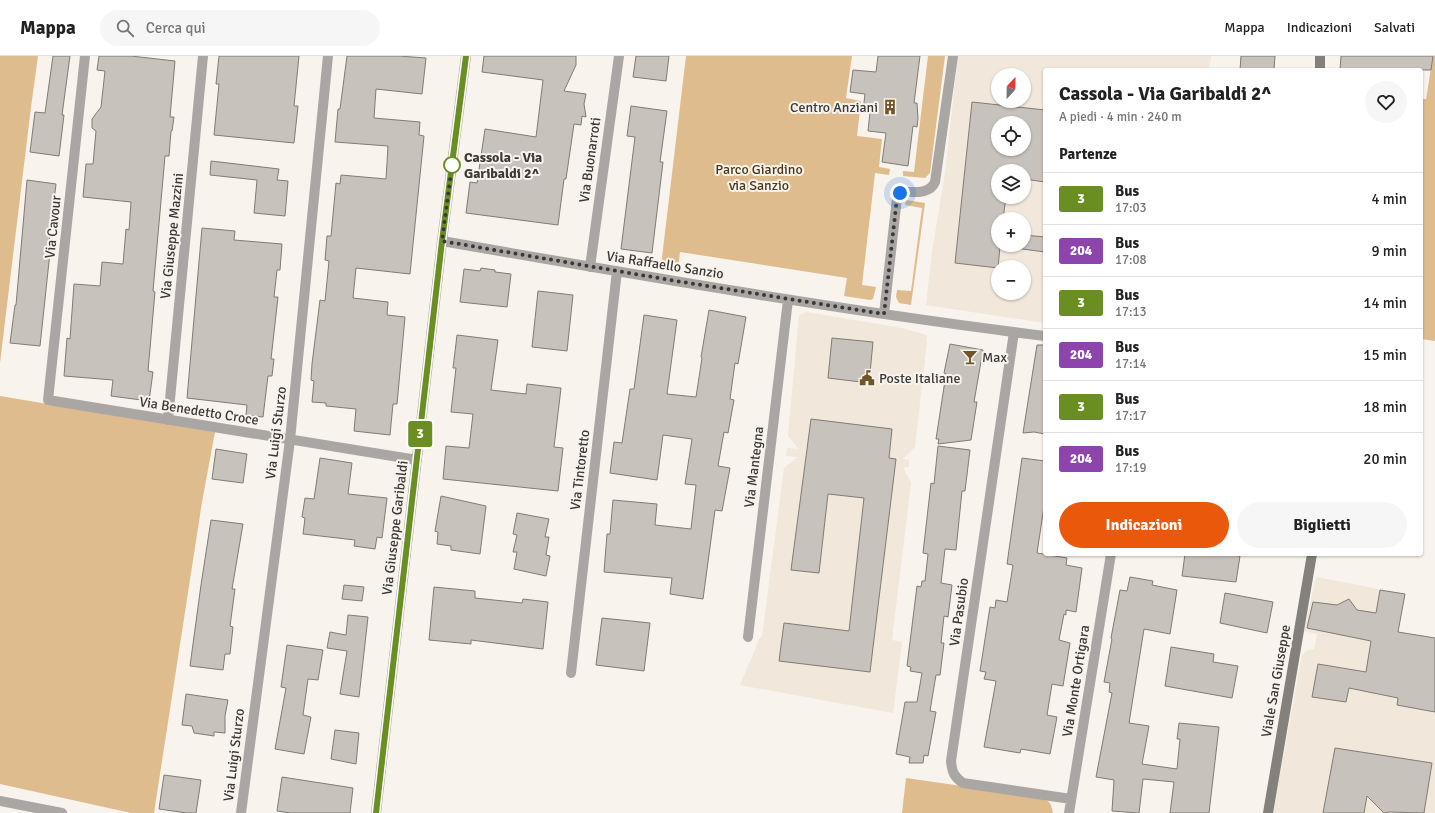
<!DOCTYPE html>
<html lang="it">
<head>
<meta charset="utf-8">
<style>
  body { margin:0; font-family:Signika,sans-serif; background:#f6f6f6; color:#222; height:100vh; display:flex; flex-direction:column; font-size:15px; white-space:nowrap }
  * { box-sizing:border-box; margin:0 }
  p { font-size:13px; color:#767676 }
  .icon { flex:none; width:22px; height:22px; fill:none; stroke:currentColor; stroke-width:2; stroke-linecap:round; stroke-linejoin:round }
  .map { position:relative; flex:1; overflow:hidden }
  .side { position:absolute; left:1043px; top:12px; width:380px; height:488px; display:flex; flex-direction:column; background:#fff; border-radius:4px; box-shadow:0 1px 3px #0004 }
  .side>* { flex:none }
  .badge { padding:0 8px; border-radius:3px; font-size:14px; line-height:26px }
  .needle { width:26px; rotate:22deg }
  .controls { position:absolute; left:991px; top:12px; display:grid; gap:8px }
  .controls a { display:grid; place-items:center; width:40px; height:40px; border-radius:50%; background:#fff; box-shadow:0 1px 3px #0004; font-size:20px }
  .you { position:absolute; width:20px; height:20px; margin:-10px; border:3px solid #fff; border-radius:50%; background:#1a73e8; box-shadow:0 0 0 6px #1a73e833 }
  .map>.badge { position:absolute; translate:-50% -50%; box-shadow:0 0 0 2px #fff }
  h2 { padding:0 16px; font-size:15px; line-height:36px }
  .round { display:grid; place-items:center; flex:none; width:42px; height:42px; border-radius:21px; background:#f6f6f6 }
  .summary { display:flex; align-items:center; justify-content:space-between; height:68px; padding:0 16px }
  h1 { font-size:19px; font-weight:700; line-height:30px }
  .action { display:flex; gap:8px; margin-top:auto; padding:8px 16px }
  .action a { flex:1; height:46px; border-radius:24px; background:#ea580c; color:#fff; font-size:16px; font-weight:700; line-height:46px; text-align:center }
  .action a+a { background:#f6f6f6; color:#222 }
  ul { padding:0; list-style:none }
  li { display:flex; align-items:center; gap:12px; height:52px; padding:0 16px; border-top:1px solid #e0e0e0 }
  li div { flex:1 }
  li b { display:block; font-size:15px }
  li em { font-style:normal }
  li .badge { min-width:44px; font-weight:700; text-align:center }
  header { display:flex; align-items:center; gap:24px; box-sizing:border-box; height:56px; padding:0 20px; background:#fff; border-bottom:1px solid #e0e0e0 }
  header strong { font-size:19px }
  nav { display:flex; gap:22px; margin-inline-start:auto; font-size:14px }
  .search { width:280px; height:36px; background:#f6f6f6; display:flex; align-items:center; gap:10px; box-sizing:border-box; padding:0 14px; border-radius:22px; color:#767676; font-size:15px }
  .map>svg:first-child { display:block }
  .built { fill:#f1e7da; fill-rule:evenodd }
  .green { fill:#dfbc8d }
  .building { fill:#c7c2bb; stroke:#807b75; fill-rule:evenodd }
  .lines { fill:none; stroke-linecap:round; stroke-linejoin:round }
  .street { stroke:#a9a6a3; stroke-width:10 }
  .secondary { stroke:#84817d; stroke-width:10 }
  .line-casing { stroke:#fff; stroke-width:9 }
  .line { stroke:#6b8e23; stroke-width:6 }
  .walk { stroke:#3b3937; stroke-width:4; stroke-dasharray:0 7.2 }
  .stop-dot { fill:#fff; stroke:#6b8e23; stroke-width:2 }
  .labels { text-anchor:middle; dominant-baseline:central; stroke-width:4; stroke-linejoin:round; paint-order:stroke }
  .poi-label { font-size:14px; fill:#3b3937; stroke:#f8f3ec; text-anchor:start }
  .stop-label { font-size:14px; font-weight:bold; fill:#3b3937; stroke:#f8f3ec; text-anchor:start }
  .street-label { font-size:14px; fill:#3b3937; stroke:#f8f3ec }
  .park-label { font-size:14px; fill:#4d3716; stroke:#f8f3ec }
</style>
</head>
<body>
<header>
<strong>Mappa</strong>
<div class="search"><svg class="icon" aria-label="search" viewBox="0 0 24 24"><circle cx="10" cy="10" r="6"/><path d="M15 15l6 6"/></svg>Cerca qui</div>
<nav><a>Mappa</a><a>Indicazioni</a><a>Salvati</a></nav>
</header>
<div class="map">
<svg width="1435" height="757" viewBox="0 0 1435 757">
  <rect width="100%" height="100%" fill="#f8f3ec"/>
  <!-- built -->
  <path class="built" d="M958 0H1211L1209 14H1045V267L926 249 932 196 945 117ZM998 19H1024V45H998ZM998 67H1024V93H998ZM998 115H1024V141H998ZM998 163H1024V189H998ZM998 211H1024V237H998Z
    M806 256 902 272 927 279 926 285 927 286 915 391 903 403 909 404V411H903L911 427 892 584 902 586 893 657 740 629 760 581H762L784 412 798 401 786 400 787 392 799 393 788 380 799 259Z
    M1316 521 1405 538 1398 576 1435 582V757H1273L1301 604 1302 599 1306 595 1314 593 1317 578 1304 575Z"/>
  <!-- green -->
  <path class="green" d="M0 0H38L31 51 0 307Z
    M686 0H852L846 42 861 45 857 80 882 83 879 111 890 113 889 119 875 117 862 229 876 231 873 243 870 244 844 240 847 222 680 196 678 213 661 210Z
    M928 0H945L930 117 925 122 903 120V115L914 116Z
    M1433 0H1435V285L1421 283V43H1426Z
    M906 144 925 147 911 249 899 247 896 241 897 234 911 235 922 152 905 149Z
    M0 340 215 376 202 446 154 757H131L0 728Z
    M906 722 1038 741C1050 745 1051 746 1053 757H902Z"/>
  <!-- building -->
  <path class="building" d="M53 0H70L62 59H64L59 100 30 96 35 56 45 57Z
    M99 0H131L175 5 170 61H174L172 75H171L169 100H165L153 235 155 236 148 315 153 316 149 345 111 340 113 324 64 320 67 282 70 283 74 228 100 230 102 206 123 208 126 173 129 174 131 146 83 141 86 108H93L96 75 92 72V63L101 51 105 15 97 14Z
    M219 0H299L294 50H298L294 87 214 79 219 28H216Z
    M347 0H399L426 2 422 38 376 33 374 62 420 66 419 79 424 80 410 218 356 212 353 242 388 246 387 259 405 261 397 348H393L390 379 354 375 356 353 326 350V347L312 346 314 325 311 324 312 308 320 244 325 245 329 205 325 204 327 180H331L336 127 340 128 341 119 386 123 388 90 335 86 338 53H340Z
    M484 0H576V9L564 35 586 38 584 48 586 61 582 60 581 69 574 68 566 123H564L558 169 466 157 470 126 477 127 485 73 536 81 543 24 482 16Z
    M636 0H669L666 25 633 21Z
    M878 0H920L914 47H917L918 62 917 71 913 70 908 110 882 106 886 77 868 75 870 56 863 55 865 38 850 36 853 14 876 16Z
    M1241 0H1275L1274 14H1240Z
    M1341 0H1433L1431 14H1340Z
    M972 46 1045 54V126L1024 123V115H998V141H1006L1003 163H998V189H1024V179L1045 181V196L1000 190 998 212 955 207ZM998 67H1024V93H998Z
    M631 50 667 55 660 106H663L652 197 621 193 635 81 627 80Z
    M211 105 279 113 277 124 288 125 285 160 254 157 257 124 210 119Z
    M27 124 56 128 49 187H51L40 290 10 287 15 249H16Z
    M202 172 235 175 234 184 282 188 280 214H277L274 241H278L271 303H274L272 320H268L263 361 246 359 247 349 187 342Z
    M481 212 495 214V216L511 218 507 251 460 246 464 213 480 215Z
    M538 235 573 239 567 295 532 291Z
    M709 254 746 261 738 308 735 307 730 343 734 344 728 377 724 376 718 410 730 412 722 455 715 454 703 543 670 538 672 522 604 516 607 478H610L613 444 657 448 655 469 691 473 696 429 685 428 692 383 663 379 657 424 610 417 614 386 622 387 630 333H634L644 259 677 264 667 338 696 341 702 302 701 301Z
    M457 279 498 284 491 334 526 338 527 328 561 332 554 391 563 392 558 435 443 423 446 390 469 392 473 358 451 356 456 312H453Z
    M832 282 873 286 869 327 828 322Z
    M950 288 983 294 974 346H977L971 384 938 388 939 383H936L946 318 944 317Z
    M1037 289H1045V378L1034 376 1023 377Z
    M811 363 892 373 889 402 896 403 870 616 779 605 784 567 849 575 864 442 828 438 819 517 791 514Z
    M938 390 970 394 965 435H962L956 494 945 493 941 527 952 529 948 561 944 560 941 587H944L940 619H936L930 655 936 656 928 700 924 699 923 707H909L910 701 896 698 905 646H917L922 617 910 615 911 611 907 610 917 530 921 531 922 525H925L928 498 923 497 931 427 934 428Z
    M216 393 247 398 243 427 212 423Z
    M320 402 352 407 348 438 387 442 382 482 377 481 375 493 354 490 355 484 303 478 305 462 302 461 305 442 314 443Z
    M1022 402 1045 405V444L1037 497 1067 502 1066 509 1082 512 1076 556 1066 554V559L1064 558 1059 584 1070 587 1063 630 1052 628 1047 659 1057 661 1050 698 1021 693 1020 697 984 691 996 625 984 623 986 616 980 615 990 551 995 552 996 544 1007 546 1013 509 1007 508Z
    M441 440 486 450 480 498 451 494V490L437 488 438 476 435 475Z
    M517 457 549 463 545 481H549L546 499 550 500 546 520 514 513 517 496H513L517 479 513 478Z
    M211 464 243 468 232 533H235L230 570 233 571 230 598H225L223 614 190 610 201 529Z
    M1185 498H1225L1240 500 1236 526 1182 520Z
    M1130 521 1153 525 1152 529 1177 534 1170 578 1144 573 1129 667 1149 670 1142 708 1177 713 1180 683H1177L1179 667 1219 671 1209 757H1170L1174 726 1143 723 1139 757 1112 755 1114 724 1096 721 1112 637 1109 636 1110 627 1104 626 1112 583 1111 582 1120 534 1127 535Z
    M344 529 364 531 362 545 342 543Z
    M434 531 475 535V542L522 547 523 543 548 546 543 593 471 584V588L429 584Z
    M1380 534 1405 538 1398 576 1435 582V656L1397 649 1398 642 1349 632 1346 646 1312 641 1318 608 1366 616 1371 585 1307 572 1313 546 1337 549 1349 543 1357 554 1376 557Z
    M1225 537 1273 546 1267 577 1220 567Z
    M348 559 368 561 359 641 340 638 347 595 327 592 330 576 346 579Z
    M602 562 650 567 644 615 596 609Z
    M287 589 323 594 318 624 308 623 303 659 311 661 304 698 275 693 286 632 281 631Z
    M1171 591 1214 598 1213 606 1238 610 1232 642 1165 630Z
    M186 638 228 644 225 660V677L214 676V680L194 677 192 670 182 669Z
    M335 674 359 677 356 708 331 703Z
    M1335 692 1432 707 1424 757 1390 756 1384 757 1367 740 1364 757H1323Z
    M164 719 201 724 196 757H187L159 753Z
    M282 721 353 732 350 757H291L277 755Z"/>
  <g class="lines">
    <!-- street -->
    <path class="street" d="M85 0 48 344 417 404
      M442 185C643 220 843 255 1045 280
      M590 211 619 0
      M884 258 897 142 901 137 904 136C915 136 930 138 935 126L953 0
      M1014 276 951 705C952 716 954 721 963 727L1071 743
      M168 364 203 0
      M748 581 788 244
      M571 617 617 215
      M0 745 62 757
      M241 757 290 384 328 0
      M376 757 442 185 466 0
      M1069 757 1111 498"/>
    <!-- secondary -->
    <path class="secondary" d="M1320 0V14
      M1268 757 1312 498"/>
  </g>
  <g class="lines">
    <!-- line casing -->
    <g class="line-casing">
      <path id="line" d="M376 757 442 185 466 0"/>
    </g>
    <!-- line -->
    <use href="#line" class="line"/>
    <!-- walk -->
    <path class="walk" d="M452 109 442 185 682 226 884 258 897 142 900 137"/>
  </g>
  <!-- icons -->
  <defs>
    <g id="building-bare" transform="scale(1.2)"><path d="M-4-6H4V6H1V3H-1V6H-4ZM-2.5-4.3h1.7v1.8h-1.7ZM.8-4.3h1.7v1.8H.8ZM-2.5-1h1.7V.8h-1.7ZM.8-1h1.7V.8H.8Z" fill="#715428" stroke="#f8f3ec" stroke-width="2.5" paint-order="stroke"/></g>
    <g id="bar-bare" transform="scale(1.2)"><path d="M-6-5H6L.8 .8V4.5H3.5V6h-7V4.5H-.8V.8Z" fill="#715428" stroke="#f8f3ec" stroke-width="2.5" paint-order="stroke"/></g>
    <g id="civic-bare" transform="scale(1.2)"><path d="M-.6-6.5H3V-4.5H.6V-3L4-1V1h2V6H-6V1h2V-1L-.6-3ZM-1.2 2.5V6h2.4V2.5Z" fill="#715428" stroke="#f8f3ec" stroke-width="2.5" paint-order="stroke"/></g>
  </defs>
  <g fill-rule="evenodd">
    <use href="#building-bare" x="890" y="51"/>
    <use href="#bar-bare" x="970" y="301"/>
    <use href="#civic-bare" x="867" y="322"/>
  </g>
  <!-- markers -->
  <circle class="stop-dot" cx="452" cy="109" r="8"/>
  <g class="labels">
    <!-- poi labels -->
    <g class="poi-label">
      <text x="878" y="51" text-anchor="end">Centro Anziani</text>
      <text x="982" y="301">Max</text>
      <text x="879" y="322">Poste Italiane</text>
    </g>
    <!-- stop labels -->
    <g class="stop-label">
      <text x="464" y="101">Cassola - Via<tspan x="464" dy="16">Garibaldi 2^</tspan></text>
    </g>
    <!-- street labels -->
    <g class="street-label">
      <text transform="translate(590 104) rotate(-82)">Via Buonarroti</text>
      <text transform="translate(53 171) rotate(-84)">Via Cavour</text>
      <text transform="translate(172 180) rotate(-84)">Via Giuseppe Mazzini</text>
      <text transform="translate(665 209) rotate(9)">Via Raffaello Sanzio</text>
      <text transform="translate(199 355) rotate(9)">Via Benedetto Croce</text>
      <text transform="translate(276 377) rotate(-83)">Via Luigi Sturzo</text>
      <text transform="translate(754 411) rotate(-83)">Via Mantegna</text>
      <text transform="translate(580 414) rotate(-83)">Via Tintoretto</text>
      <text transform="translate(395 472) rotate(-83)">Via Giuseppe Garibaldi</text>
      <text transform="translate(959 556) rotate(-82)">Via Pasubio</text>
      <text transform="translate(1076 625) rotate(-81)">Via Monte Ortigara</text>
      <text transform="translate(1276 625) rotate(-80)">Viale San Giuseppe</text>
      <text transform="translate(234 699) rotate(-83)">Via Luigi Sturzo</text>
    </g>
    <!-- park labels -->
    <g class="park-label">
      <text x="759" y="113">Parco Giardino<tspan x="759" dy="16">via Sanzio</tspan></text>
    </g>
  </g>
</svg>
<div class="controls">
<a><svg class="needle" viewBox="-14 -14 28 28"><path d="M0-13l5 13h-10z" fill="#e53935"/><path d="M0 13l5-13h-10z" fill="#767676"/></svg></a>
<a><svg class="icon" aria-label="locate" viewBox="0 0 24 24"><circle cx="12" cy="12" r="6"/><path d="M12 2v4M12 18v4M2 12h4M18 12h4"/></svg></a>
<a><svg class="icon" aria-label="layers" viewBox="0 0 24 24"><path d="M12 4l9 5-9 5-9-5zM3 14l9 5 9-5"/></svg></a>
<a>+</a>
<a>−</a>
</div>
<div class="you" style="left:900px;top:137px"></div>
<b class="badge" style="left:420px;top:378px;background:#6b8e23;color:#fff">3</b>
<section class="side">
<div class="summary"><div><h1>Cassola - Via Garibaldi 2^</h1><p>A piedi · 4 min · 240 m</p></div><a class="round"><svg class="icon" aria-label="heart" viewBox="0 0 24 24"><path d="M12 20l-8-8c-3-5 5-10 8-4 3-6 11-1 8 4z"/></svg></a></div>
<h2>Partenze</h2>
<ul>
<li><span class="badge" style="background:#6b8e23;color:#fff">3</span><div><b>Bus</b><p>17:03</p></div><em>4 min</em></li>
<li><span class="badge" style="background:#8e44ad;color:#fff">204</span><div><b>Bus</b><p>17:08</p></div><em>9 min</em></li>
<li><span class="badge" style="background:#6b8e23;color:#fff">3</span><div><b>Bus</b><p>17:13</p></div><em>14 min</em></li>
<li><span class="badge" style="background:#8e44ad;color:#fff">204</span><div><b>Bus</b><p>17:14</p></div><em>15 min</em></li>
<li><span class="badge" style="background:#6b8e23;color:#fff">3</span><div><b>Bus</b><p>17:17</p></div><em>18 min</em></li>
<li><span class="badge" style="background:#8e44ad;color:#fff">204</span><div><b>Bus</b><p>17:19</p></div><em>20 min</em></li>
</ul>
<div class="action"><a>Indicazioni</a><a>Biglietti</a></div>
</section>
</div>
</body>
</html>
